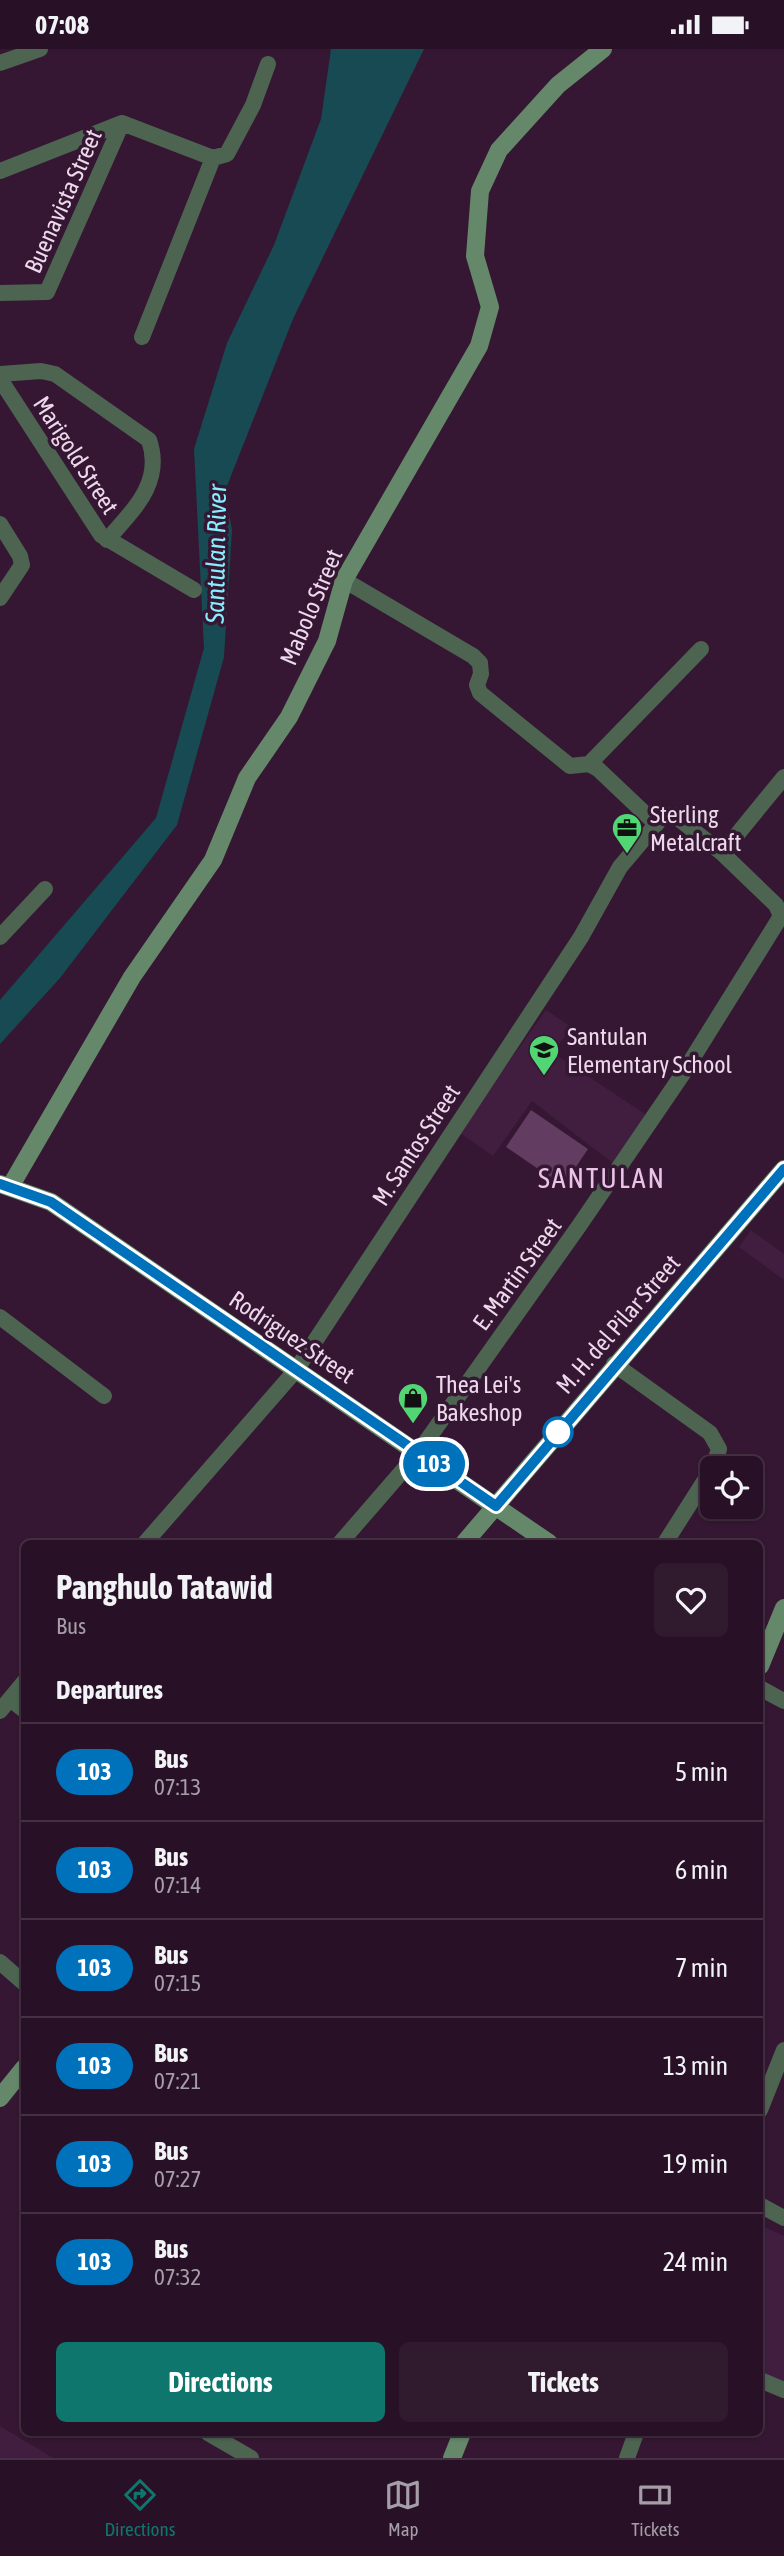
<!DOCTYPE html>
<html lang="en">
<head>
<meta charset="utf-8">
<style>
  body { margin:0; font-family:"Asap Condensed",sans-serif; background:#301a2e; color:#f1f3f6; height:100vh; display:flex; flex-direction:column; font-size:26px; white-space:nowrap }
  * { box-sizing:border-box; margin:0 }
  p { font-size:23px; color:#a59da7 }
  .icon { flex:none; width:38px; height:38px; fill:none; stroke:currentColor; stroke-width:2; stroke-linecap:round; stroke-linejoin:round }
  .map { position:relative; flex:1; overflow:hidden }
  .sheet { position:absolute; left:21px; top:1491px; width:742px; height:896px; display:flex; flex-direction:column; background:#281126; border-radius:10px; box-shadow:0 2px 5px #0004,0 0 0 2px #443143 }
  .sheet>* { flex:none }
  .badge { padding:0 14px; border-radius:23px; font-size:24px; line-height:46px }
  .fabs { position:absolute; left:700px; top:1407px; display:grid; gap:14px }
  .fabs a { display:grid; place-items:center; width:63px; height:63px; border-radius:10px; background:#281126; box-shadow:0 2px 5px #0004,0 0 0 2px #443143; font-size:35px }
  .map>.badge { position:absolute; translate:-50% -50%; box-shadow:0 0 0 4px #fff }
  h2 { padding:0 35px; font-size:26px; line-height:63px }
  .round { display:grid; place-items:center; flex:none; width:74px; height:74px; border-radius:10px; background:#301a2e }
  .head { display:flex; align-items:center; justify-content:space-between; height:119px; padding:0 35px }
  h1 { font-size:33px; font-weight:700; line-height:52px }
  .button { display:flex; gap:14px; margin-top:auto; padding:14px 35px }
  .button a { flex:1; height:80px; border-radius:10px; background:#0f766e; color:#fff; font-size:28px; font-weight:700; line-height:80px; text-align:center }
  .button a+a { background:#301a2e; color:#f1f3f6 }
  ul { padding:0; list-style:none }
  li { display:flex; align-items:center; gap:21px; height:98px; padding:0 35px; border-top:2px solid #443143 }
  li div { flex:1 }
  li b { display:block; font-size:26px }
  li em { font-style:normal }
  li .badge { min-width:77px; font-weight:700; text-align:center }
  .status { display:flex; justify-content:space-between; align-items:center; height:49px; padding:0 35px; background:#281126; direction:ltr }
  .status svg { height:19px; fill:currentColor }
  .tabs { display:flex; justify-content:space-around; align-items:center; height:98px; border-top:2px solid #443143; background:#281126; font-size:19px; color:#a59da7 }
  .tabs a { display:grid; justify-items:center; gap:4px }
  .tabs .current { color:#0f766e }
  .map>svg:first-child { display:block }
  .built { fill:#411e40 }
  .green { fill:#633c61 }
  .water { fill:#174a52 }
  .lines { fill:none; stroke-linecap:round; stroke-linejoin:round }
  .street { stroke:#4d6451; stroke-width:16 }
  .secondary { stroke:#648869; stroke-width:18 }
  .line-casing { stroke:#fff; stroke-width:16 }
  .line { stroke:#0072bc; stroke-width:10 }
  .stop-dot { fill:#fff; stroke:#0072bc; stroke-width:3.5 }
  .labels { text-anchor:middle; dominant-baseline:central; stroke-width:7; stroke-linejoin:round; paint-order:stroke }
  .street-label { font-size:24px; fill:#edd9eb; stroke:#351733 }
  .poi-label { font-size:24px; fill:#edd9eb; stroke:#351733; text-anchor:start }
  .water-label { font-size:26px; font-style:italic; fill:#88edfd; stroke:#351733 }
  .quarter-label { font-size:28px; letter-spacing:2px; fill:#eac3e7; stroke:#351733 }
</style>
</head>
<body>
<div class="status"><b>07:08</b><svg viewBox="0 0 49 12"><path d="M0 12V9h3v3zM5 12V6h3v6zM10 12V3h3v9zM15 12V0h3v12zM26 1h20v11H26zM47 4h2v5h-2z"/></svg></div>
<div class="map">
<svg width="784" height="2409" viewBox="0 0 784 2409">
  <rect width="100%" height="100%" fill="#351733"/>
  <!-- built -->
  <path class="built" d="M546 961 571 978 553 1004 648 1067 614 1115 532 1052 493 1107 459 1083Z
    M751 1181 784 1205V1231L739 1198Z
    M760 2176 784 2187V2334L760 2323Z
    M0 2377 53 2409H0Z"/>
  <!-- green -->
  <path class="green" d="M531 1061 588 1100 563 1137 506 1098Z"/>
  <!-- water -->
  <path class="water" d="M331 0H424L293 270 225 442 232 481 224 608 177 776 60 929 0 995V951L156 769 204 599 194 400 227 294 274 196 321 70Z"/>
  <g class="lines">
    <!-- street -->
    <path class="street" d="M0 14 40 0
      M213 109 227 105 253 56 268 15
      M0 122 122 74 213 109
      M0 244 47 243 122 74
      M142 288 213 109
      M0 325 41 322 55 325 149 391C164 434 132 462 107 491
      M0 330 101 486 194 541
      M0 475 20 507 22 516 0 549
      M344 531 473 607 480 614 481 625 477 636 480 644 570 717 589 715 598 720 656 775
      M589 715 701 600
      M722 804 784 728
      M0 888 45 840
      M0 1268 104 1347
      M614 1315 710 1384 719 1400 713 1419
      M145 1494 296 1321 581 888 620 818 664 766H674L722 804 776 856 781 867 682 1026 579 1177 418 1404 340 1494
      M665 1494 712 1420
      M760 1639 784 1652
      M10 1650 24 1661
      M0 1662 24 1633
      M0 1913 24 1934
      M760 2061 784 2001
      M760 2156 784 2169
      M760 2331 784 2341
      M208 2384 251 2409
      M627 2409 636 2384"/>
    <!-- secondary -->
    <path class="secondary" d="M0 1135 51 1153 549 1494
      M10 1138 132 928 213 811 247 729 289 668 327 592 344 531 479 297 490 258 475 207 480 142 499 101 558 36 603 0
      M464 1494 784 1120
      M760 1617 784 1559
      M0 2049 24 2019
      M452 2409 462 2384"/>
  </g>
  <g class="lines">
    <!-- line casing -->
    <g class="line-casing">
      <path id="line" d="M0 1135 51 1153 496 1457 784 1120"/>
    </g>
    <!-- line -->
    <use href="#line" class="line"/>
  </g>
  <!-- icons -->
  <defs>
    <g id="office-pin" transform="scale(1.575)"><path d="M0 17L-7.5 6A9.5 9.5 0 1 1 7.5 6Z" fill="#52d673" stroke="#351733"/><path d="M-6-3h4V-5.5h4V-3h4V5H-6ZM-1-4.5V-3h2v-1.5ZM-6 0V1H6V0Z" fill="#111"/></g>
    <g id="school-pin" transform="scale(1.575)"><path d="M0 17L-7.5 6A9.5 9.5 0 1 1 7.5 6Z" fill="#52d673" stroke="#351733"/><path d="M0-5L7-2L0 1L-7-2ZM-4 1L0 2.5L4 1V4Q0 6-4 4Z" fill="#111"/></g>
    <g id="shop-pin" transform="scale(1.575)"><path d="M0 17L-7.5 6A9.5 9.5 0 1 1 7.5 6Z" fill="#52d673" stroke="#351733"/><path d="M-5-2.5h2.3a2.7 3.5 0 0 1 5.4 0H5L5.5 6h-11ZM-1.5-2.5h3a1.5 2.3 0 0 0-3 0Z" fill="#111"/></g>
  </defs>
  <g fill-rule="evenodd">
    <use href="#office-pin" x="627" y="779"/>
    <use href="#school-pin" x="544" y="1001"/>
    <use href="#shop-pin" x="413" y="1349"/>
  </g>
  <!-- markers -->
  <circle class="stop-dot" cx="558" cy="1383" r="14"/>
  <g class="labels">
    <!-- street labels -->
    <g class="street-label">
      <text transform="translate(63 152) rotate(-66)">Buenavista Street</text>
      <text transform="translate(76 406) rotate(57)">Marigold Street</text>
      <text transform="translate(311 558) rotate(-67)">Mabolo Street</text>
      <text transform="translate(416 1096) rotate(-57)">M. Santos Street</text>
      <text transform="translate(517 1225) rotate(-54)">E. Martin Street</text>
      <text transform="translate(618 1275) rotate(-49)">M. H. del Pilar Street</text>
      <text transform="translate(292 1288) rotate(34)">Rodriguez Street</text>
    </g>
    <!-- poi labels -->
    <g class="poi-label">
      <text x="650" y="765">Sterling<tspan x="650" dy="28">Metalcraft</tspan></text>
      <text x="567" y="987">Santulan<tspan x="567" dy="28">Elementary School</tspan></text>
      <text x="436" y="1335">Thea Lei's<tspan x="436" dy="28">Bakeshop</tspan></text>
    </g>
    <!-- water labels -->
    <g class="water-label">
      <text transform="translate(216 505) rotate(-89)">Santulan River</text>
    </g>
    <!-- quarter labels -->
    <g class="quarter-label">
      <text x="602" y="1129">SANTULAN</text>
    </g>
  </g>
</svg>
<div class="fabs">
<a><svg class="icon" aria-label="locate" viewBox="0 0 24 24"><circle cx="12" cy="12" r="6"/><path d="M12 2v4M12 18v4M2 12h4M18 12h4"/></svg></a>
</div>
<b class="badge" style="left:434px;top:1415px;background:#0072bc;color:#fff">103</b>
<section class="sheet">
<div class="head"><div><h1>Panghulo Tatawid</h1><p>Bus</p></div><a class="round"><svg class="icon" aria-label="heart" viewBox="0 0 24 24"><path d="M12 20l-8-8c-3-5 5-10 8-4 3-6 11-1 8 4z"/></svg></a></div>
<h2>Departures</h2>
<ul>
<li><span class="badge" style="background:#0072bc;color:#fff">103</span><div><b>Bus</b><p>07:13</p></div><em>5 min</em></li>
<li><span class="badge" style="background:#0072bc;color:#fff">103</span><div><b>Bus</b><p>07:14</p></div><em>6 min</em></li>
<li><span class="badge" style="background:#0072bc;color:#fff">103</span><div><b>Bus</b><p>07:15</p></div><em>7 min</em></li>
<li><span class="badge" style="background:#0072bc;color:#fff">103</span><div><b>Bus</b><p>07:21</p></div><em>13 min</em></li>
<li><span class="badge" style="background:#0072bc;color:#fff">103</span><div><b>Bus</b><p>07:27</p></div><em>19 min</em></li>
<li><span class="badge" style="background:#0072bc;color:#fff">103</span><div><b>Bus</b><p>07:32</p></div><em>24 min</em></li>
</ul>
<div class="button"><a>Directions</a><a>Tickets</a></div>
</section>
</div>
<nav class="tabs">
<a class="current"><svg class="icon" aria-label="directions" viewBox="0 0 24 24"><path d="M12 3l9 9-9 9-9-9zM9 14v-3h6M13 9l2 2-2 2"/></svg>Directions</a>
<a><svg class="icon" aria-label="map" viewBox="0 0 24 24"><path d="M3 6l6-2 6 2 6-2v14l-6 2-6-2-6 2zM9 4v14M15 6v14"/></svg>Map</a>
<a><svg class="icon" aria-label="tickets" viewBox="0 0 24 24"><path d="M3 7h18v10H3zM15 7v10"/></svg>Tickets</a>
</nav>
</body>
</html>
